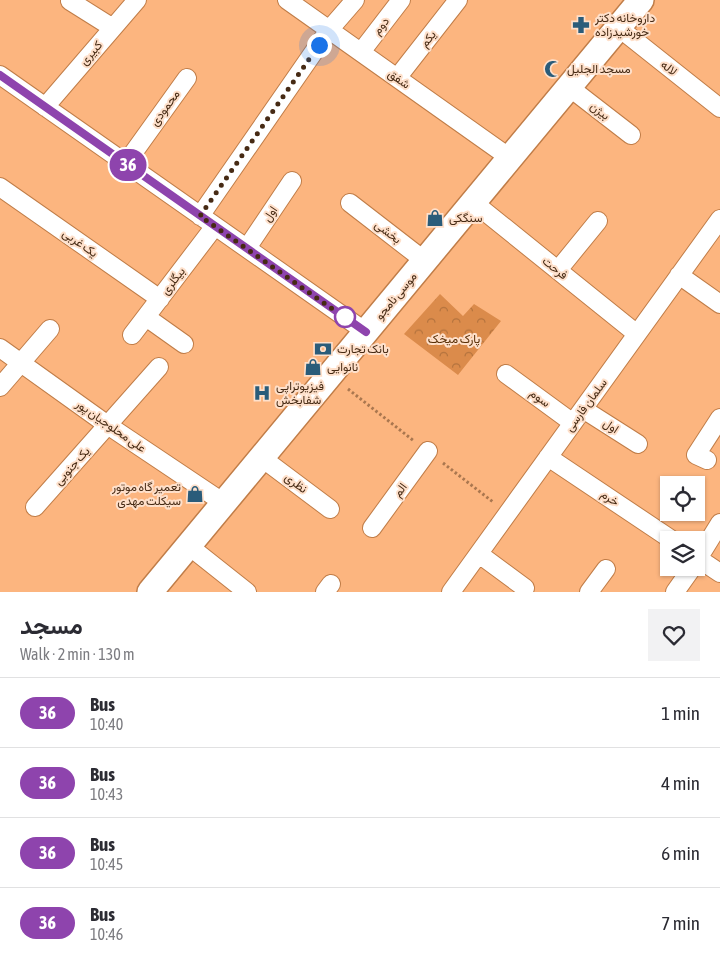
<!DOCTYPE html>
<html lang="en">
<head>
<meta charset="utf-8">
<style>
  body { margin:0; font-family:"Asap Condensed",Vazirmatn,sans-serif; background:#f2f2f3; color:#2b2b33; height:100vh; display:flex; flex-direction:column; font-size:19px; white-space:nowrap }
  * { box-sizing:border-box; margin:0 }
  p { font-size:16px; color:#7c7c81 }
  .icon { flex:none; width:28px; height:28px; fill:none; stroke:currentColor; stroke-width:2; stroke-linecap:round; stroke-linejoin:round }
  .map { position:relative; height:592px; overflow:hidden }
  .sheet { display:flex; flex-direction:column; background:#fff; flex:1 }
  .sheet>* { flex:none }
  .badge { padding:0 10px; border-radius:16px; font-size:18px; line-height:32px }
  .fabs { position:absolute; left:660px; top:476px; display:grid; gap:10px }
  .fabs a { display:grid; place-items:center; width:45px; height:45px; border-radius:0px; background:#fff; box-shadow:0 1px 4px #0004; font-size:25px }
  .you { position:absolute; width:25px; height:25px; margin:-12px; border:4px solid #fff; border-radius:50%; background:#1a73e8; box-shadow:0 0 0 8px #1a73e833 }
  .map>.badge { position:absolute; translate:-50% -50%; box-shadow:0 0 0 2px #fff }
  .round { display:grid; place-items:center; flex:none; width:52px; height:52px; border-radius:0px; background:#f2f2f3 }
  .headline { display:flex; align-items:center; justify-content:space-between; height:85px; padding:0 20px }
  h1 { font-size:24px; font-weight:700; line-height:38px }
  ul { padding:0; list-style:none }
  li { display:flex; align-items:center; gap:15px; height:70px; padding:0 20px; border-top:1px solid #e1e1e2 }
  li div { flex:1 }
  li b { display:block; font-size:19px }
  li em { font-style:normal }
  li .badge { min-width:55px; font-weight:700; text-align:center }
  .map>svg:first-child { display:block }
  .park { fill:url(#park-crowns) }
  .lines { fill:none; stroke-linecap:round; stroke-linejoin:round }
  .street-casing { stroke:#c07d48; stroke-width:20 }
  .secondary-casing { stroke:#c07d48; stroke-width:28 }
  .path { stroke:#aa774f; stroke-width:3; stroke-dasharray:2.5 2.5; stroke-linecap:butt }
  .street { stroke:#fff; stroke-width:18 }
  .secondary { stroke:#fff; stroke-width:25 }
  .line-casing { stroke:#fff; stroke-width:11 }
  .line { stroke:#8e44ad; stroke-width:8 }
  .walk { stroke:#462a14; stroke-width:5; stroke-dasharray:0 9 }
  .stop-dot { fill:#fff; stroke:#8e44ad; stroke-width:2.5 }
  .labels { text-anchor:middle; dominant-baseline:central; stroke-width:4; stroke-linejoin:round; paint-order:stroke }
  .poi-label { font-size:12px; fill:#462a14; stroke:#fee0cb; text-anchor:start }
  .street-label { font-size:12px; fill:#462a14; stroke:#fee0cb }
  .park-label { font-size:12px; fill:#582e05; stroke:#fee0cb }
</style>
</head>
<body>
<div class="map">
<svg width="720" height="592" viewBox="0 0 720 592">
  <defs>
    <pattern id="park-crowns" width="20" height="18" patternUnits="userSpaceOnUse" patternTransform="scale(1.25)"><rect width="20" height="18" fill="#db8b4b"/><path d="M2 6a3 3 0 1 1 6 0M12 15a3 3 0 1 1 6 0" fill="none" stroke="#b3723d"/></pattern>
  </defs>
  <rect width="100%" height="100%" fill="#fcb57f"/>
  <!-- park -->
  <path class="park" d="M440 294 463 316 474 304 501 321 458 375 404 334Z"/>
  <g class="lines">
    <!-- street casing -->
    <g class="street-casing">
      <path id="street" d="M287 0 510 158
        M70 1 113 28
        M618 27 720 108
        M361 52 401 0
        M0 75 366 332
        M397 78 458 0
        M569 87 631 135
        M45 107 137 0
        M126 163 187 78
        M0 187 160 299
        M473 202 637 334
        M350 203 425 261
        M200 216 329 30 355 0
        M247 248 292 181
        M558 270 598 221
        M679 275 720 304
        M146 317 184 344
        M132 335 215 226
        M0 348 109 426 224 503
        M506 374 573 423
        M0 387 50 329
        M583 409 638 444
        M548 457 672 540
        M262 458 330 509
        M707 460 696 455 720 418
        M35 507 159 367
        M372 528 428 451
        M189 546 247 592
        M479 554 525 588
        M696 557 720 573
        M696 562 720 523
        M325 592 331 584
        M451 592 720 219
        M589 592 606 569
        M675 592 692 568"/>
    </g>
    <!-- secondary casing -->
    <g class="secondary-casing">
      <path id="secondary" d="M150 592 641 0"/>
    </g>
    <!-- path -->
    <path class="path" d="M348 389 414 441
      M443 463 493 502"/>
    <!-- street -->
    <use href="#street" class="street"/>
    <!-- secondary -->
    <use href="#secondary" class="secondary"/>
  </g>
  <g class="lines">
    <!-- line casing -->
    <g class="line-casing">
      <path id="line" d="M0 75 366 332"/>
    </g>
    <!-- line -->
    <use href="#line" class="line"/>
    <!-- walk -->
    <path class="walk" d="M319 45 200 216 351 322 345 317"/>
  </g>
  <!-- icons -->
  <defs>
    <g id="pharmacy-bare" transform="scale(1.35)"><path d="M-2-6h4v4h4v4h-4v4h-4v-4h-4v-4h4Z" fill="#2a5c7a" stroke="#fee0cb" stroke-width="2.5" paint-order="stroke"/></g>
    <g id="mosque-bare" transform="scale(1.35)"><path d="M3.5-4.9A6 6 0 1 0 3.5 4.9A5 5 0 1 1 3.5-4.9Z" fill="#2a5c7a" stroke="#fee0cb" stroke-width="2.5" paint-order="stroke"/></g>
    <g id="shop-bare" transform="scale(1.35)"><path d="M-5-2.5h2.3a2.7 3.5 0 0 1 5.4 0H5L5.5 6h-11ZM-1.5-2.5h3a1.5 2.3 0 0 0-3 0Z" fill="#2a5c7a" stroke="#fee0cb" stroke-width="2.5" paint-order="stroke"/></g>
    <g id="bank-bare" transform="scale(1.35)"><path d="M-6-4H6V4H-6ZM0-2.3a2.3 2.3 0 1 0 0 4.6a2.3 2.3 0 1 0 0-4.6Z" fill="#2a5c7a" stroke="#fee0cb" stroke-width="2.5" paint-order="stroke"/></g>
    <g id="hospital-bare" transform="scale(1.35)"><path d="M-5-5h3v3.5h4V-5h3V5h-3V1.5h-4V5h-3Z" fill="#2a5c7a" stroke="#fee0cb" stroke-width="2.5" paint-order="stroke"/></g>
  </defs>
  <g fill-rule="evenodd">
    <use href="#pharmacy-bare" x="581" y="25"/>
    <use href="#mosque-bare" x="553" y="69"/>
    <use href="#shop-bare" x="435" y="218"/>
    <use href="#bank-bare" x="323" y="349"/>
    <use href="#shop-bare" x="313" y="367"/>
    <use href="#hospital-bare" x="262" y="393"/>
    <use href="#shop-bare" x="195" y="494"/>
  </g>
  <!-- markers -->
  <circle class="stop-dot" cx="345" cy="317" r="10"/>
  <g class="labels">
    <!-- poi labels -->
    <g class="poi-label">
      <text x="595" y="18">داروخانه دکتر<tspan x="595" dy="14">خورشیدزاده</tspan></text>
      <text x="567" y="69">مسجد الجلیل</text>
      <text x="449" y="218">سنگکی</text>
      <text x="337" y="349">بانک تجارت</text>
      <text x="327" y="367">نانوایی</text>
      <text x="276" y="386">فیزیوتراپی<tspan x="276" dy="14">شفابخش</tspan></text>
      <text x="181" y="487" text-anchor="end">تعمیر گاه موتور<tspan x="181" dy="14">سیکلت مهدی</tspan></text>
    </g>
    <!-- street labels -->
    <g class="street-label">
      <text transform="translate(381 26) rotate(-52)">دوم</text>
      <text transform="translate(428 39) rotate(-52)">یکم</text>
      <text transform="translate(91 53) rotate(-49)">کبیری</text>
      <text transform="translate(669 68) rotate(38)">لاله</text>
      <text transform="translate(399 79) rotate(35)">شفق</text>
      <text transform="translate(165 108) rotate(-54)">محمودی</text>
      <text transform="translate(600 111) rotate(38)">بیژن</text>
      <text transform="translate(270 214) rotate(-57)">اول</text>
      <text transform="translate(388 232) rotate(37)">بخشی</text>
      <text transform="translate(80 243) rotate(35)">یک غربی</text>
      <text transform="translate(555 268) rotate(39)">فرحت</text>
      <text transform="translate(173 281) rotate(-52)">بیگلری</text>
      <text transform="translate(396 296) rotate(-50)">موسی نامجو</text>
      <text transform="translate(540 398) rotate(36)">سوم</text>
      <text transform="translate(586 405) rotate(-54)">سلمان فارسی</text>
      <text transform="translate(111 426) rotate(35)">علی محلوجیان پور</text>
      <text transform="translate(611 426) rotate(33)">اول</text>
      <text transform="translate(72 466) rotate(-48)">یک جنوبی</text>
      <text transform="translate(296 483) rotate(37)">نظری</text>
      <text transform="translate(400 490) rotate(-54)">الم</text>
      <text transform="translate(610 498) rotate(34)">خرم</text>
    </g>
    <!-- park labels -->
    <g class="park-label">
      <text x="454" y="339">پارک میخک</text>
    </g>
  </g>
</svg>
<div class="fabs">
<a><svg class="icon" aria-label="locate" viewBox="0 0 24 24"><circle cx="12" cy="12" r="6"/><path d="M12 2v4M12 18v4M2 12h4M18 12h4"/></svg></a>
<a><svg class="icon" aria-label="layers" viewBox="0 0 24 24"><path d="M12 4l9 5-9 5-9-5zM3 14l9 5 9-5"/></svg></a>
</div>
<div class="you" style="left:319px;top:45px"></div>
<b class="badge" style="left:128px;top:165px;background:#8e44ad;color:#fff">36</b>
</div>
<section class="sheet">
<div class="headline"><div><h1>مسجد</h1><p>Walk · 2 min · 130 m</p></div><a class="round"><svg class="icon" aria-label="heart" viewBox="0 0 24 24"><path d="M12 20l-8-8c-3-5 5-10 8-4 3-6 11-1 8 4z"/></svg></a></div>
<ul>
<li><span class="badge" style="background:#8e44ad;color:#fff">36</span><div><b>Bus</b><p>10:40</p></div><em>1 min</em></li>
<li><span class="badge" style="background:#8e44ad;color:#fff">36</span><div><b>Bus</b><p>10:43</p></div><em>4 min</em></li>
<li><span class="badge" style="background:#8e44ad;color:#fff">36</span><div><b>Bus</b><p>10:45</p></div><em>6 min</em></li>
<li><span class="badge" style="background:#8e44ad;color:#fff">36</span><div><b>Bus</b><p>10:46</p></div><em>7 min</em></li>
</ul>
</section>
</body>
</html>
